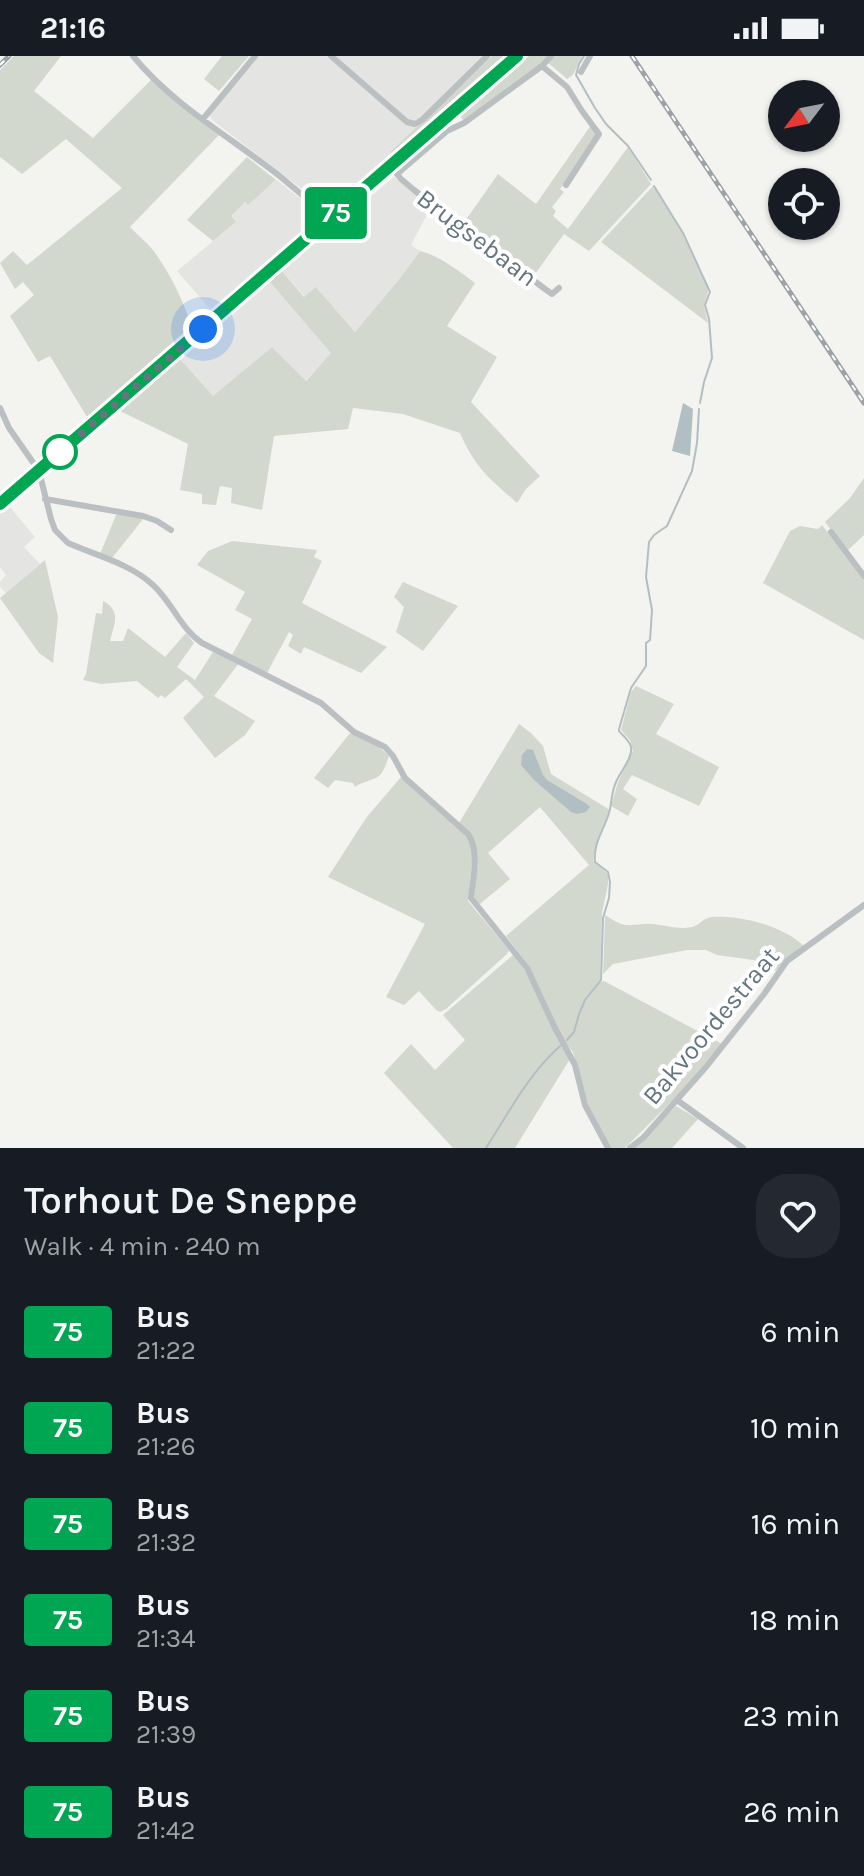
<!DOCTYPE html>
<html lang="en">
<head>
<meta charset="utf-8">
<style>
  body { margin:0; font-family:Karla,sans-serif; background:#242831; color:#f1f3f6; height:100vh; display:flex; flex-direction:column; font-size:30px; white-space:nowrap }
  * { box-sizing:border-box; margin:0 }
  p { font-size:26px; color:#9ea1a6 }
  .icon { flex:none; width:44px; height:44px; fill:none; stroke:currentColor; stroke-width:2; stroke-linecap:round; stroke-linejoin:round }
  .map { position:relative; height:1092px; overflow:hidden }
  .sheet { display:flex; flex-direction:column; background:#171b24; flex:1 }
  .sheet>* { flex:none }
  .badge { padding:0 16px; border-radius:6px; font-size:28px; line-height:52px }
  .needle { width:52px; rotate:238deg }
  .controls { position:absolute; left:768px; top:24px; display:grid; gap:16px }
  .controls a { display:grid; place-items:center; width:72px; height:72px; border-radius:50%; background:#171b24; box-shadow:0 2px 6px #0004; font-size:40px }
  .you { position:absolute; width:40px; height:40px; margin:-20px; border:6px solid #fff; border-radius:50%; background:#1a73e8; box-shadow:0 0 0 12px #1a73e833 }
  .map>.badge { position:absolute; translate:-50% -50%; box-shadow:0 0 0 4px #fff }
  .round { display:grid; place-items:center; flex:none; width:84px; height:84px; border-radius:32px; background:#242831 }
  .summary { display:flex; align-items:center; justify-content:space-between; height:136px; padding:0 24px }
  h1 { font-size:38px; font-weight:600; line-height:60px }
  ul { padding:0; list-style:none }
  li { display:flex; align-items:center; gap:24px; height:96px; padding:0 24px }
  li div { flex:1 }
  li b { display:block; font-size:30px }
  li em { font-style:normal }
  li .badge { min-width:88px; font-weight:700; text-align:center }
  .status { display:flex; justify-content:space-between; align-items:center; height:56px; padding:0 40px; background:#171b24; direction:ltr }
  .status svg { height:22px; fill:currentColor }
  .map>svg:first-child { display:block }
  .built { fill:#e4e5e3 }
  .green { fill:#d3d8cf }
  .water { fill:#b2bfc2 }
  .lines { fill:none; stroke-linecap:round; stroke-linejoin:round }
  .stream { stroke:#b2bfc2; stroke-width:2 }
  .primary-casing { stroke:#aeb3b6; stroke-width:13 }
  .street { stroke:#babfc1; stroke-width:6 }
  .primary { stroke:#fff; stroke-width:9 }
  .rail-casing { stroke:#9ca3a7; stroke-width:5 }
  .rail { stroke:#fff; stroke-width:2; stroke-dasharray:6; stroke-linecap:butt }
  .line-casing { stroke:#fff; stroke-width:18 }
  .line { stroke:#00a651; stroke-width:12 }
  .walk { stroke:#64767f; stroke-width:8; stroke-dasharray:0 14.4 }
  .stop-dot { fill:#fff; stroke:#00a651; stroke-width:4 }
  .labels { text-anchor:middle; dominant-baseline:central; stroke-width:8; stroke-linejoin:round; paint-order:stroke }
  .street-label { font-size:26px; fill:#64767f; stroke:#fff }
</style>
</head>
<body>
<div class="status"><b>21:16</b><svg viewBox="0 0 49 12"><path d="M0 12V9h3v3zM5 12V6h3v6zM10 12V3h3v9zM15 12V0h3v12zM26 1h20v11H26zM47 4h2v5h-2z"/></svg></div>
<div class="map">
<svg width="864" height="1092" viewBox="0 0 864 1092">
  <rect width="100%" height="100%" fill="#f3f3ef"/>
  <!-- built -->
  <path class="built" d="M258 0H492L391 95 393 98 328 153 212 64 210 60 211 55Z
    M394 121 431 151 411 189 420 195 401 221 355 276 317 232 305 241 282 215Z
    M277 124 313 153 318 162 211 254 177 215 235 167 230 160 245 146 248 148Z
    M270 226 332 297 305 325 272 291 213 341 180 303Z
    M9 450 35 481 24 491 40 508 6 537 0 531V526L6 519 0 511V458Z"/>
  <!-- green -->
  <path class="green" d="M14 0H61L34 35 93 82 151 24 219 79 130 171C137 178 146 186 153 194 170 217 183 244 192 271L87 361 50 300 38 306 10 260 34 239 23 226 15 233 0 207 13 195 27 209 122 132 66 83 22 118 0 101V14Z
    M222 0H249L219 35 204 23Z
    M492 0H506L393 98 390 96Z
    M529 0H582L573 19 567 23 546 5 463 64 460 60Z
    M591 69 598 80 560 133 564 136 552 151 556 155 553 160 568 173 628 91 651 128 589 195 564 178 532 222 463 168 498 118 536 148Z
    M247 101 276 124 248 149 245 146 231 160 236 166 213 185 187 164Z
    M653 130 678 169 708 233V236L704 250 708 267 601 186Z
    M420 195C441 200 458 215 475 227L447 270 497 301 471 346 540 420 526 433 517 447C488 421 476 413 460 377L403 358 353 352 348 373 274 380 262 454 231 447 232 432 220 430 216 449 202 448V438L180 434 188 388 120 355 180 303 213 340 272 291 306 325 331 297 270 226 282 215 304 241 316 231 355 276 401 221Z
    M864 422V479L847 495 825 466 850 442Z
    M117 457 144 462 112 502 100 498Z
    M822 469 864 523V584L763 527 790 475 800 470 818 473Z
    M232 485 317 494 314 501 322 505 302 547 387 591 361 617 304 591 301 598 288 590 293 579 289 576 267 617 232 599 252 563 235 554 245 536 197 509 208 495Z
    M45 504 58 561 53 607 39 597 0 542Z
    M403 526 458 550 423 595 396 576 404 551 394 541Z
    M103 545C122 555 114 568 110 585H123L128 572 165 601 186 577 194 587 177 611 195 624 213 596 239 607 214 640 255 665 245 679 215 702 183 662 204 641 186 623 165 642 161 639 158 642 137 625 101 628 83 624 86 618 96 557 102 558Z
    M636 630 674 648 656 678 719 711 699 750 632 719 623 733 637 743 628 760 611 750 618 726 633 695 630 684 621 674 631 636Z
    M519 668 531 677 543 690 551 718 610 754 600 778 593 805 608 818V828L602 857 600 926 604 925 722 988 678 1039 625 1092H610L586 1044 573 996 564 985 528 909 506 880 589 809 540 751 488 797 510 823 480 848 476 847 474 840C477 808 486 790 459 767Z
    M350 677 379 691 389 700C387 706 384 715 380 719 374 725 362 725 355 731L353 727 335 724 328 732 314 722Z
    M401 721 468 781 473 798 468 845 509 894 507 898 446 953 440 956 436 954 419 935 404 949 386 941 425 868 328 821 366 762Z
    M605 859C610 862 616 866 621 868 631 871 642 867 652 868 666 869 682 875 695 870 702 867 703 862 712 861 741 859 783 870 804 890L786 903 776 915 764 907 753 904 717 899 706 894H687L613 908 603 918Z
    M513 899 523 911 570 1003 515 1092H453L384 1017 411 988 435 1014 465 984 443 959Z
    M676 1050 698 1063 672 1092H634Z"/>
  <!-- water -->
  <path class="water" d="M683 347 693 353 690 400 672 395Z
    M527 693 533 694 543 719 547 724 587 748 590 751 586 756 577 758 571 756 534 724 521 709 522 699Z"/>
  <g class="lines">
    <!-- stream -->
    <path class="stream" d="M584 0 579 8 576 19 595 52 606 68 628 90 651 124
      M654 130 683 177 710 236 705 249 709 263 712 302 704 326 700 347
      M567 984 574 976 579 958 585 944 601 924 603 862 609 842 610 826 608 816 595 806C593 787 604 774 609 757 612 747 611 737 616 726 620 716 633 702 631 691 630 685 623 680 619 675V673L631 632 646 610V587L650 584 652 554 646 521 649 486 654 479 667 470 692 415 697 387 699 353
      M486 1092C510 1055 527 1020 560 990"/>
    <!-- primary casing -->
    <g class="primary-casing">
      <path id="primary" d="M0 448 517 0"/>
    </g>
    <!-- street -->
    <path class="street" d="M133 0C174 50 232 82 282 122 297 135 315 148 327 165
      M331 0 407 66 415 68 422 64 487 0
      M542 10 551 0
      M581 16 590 0
      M203 63 255 0
      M391 110 401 123 414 134 545 233 552 238 559 232
      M397 118 447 75 464 67 542 10 567 31 582 55 599 78 566 129
      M0 352 9 372 39 415 51 463 55 474 68 487C95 499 131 508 153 529 172 546 180 572 202 587L321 647 354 676 385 691 393 700 405 722 468 778C480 796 473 821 471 842L527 912 555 972 575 1009 585 1049 608 1092
      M45 443 143 460 157 465 171 474
      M831 476 864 520
      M677 1044 743 1092
      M630 1092 643 1082 706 1011 764 938 787 905 864 849"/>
    <!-- primary -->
    <use href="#primary" class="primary"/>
    <!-- rail casing -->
    <g class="rail-casing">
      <path id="rail" d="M632 0 864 347
        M0 9 9 0"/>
    </g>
    <!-- rail -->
    <use href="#rail" class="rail"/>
  </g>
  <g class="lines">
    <!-- line casing -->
    <g class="line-casing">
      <path id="line" d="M0 448 517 0"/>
    </g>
    <!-- line -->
    <use href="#line" class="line"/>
    <!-- walk -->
    <path class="walk" d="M60 396 203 273"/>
  </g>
  <!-- markers -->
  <circle class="stop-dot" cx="60" cy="396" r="16"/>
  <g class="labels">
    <!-- street labels -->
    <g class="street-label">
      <text transform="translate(477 182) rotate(37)">Brugsebaan</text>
      <text transform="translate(711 970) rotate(-50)">Bakvoordestraat</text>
    </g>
  </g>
</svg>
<div class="controls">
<a><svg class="needle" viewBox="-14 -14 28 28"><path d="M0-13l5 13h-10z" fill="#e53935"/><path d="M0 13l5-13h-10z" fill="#9ea1a6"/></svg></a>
<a><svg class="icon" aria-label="locate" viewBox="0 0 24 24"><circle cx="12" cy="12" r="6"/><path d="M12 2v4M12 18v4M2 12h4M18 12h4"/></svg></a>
</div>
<div class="you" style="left:203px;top:273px"></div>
<b class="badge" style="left:336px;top:157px;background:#00a651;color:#fff">75</b>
</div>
<section class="sheet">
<div class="summary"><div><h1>Torhout De Sneppe</h1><p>Walk · 4 min · 240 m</p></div><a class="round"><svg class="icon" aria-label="heart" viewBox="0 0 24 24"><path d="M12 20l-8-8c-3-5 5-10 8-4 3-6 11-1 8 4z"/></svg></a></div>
<ul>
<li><span class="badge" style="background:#00a651;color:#fff">75</span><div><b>Bus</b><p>21:22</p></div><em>6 min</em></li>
<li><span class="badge" style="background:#00a651;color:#fff">75</span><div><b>Bus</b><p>21:26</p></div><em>10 min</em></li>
<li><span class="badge" style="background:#00a651;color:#fff">75</span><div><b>Bus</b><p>21:32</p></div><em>16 min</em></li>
<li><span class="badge" style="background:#00a651;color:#fff">75</span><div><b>Bus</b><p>21:34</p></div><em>18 min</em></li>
<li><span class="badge" style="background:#00a651;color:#fff">75</span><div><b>Bus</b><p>21:39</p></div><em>23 min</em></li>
<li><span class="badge" style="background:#00a651;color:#fff">75</span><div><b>Bus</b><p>21:42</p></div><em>26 min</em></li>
</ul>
</section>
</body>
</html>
